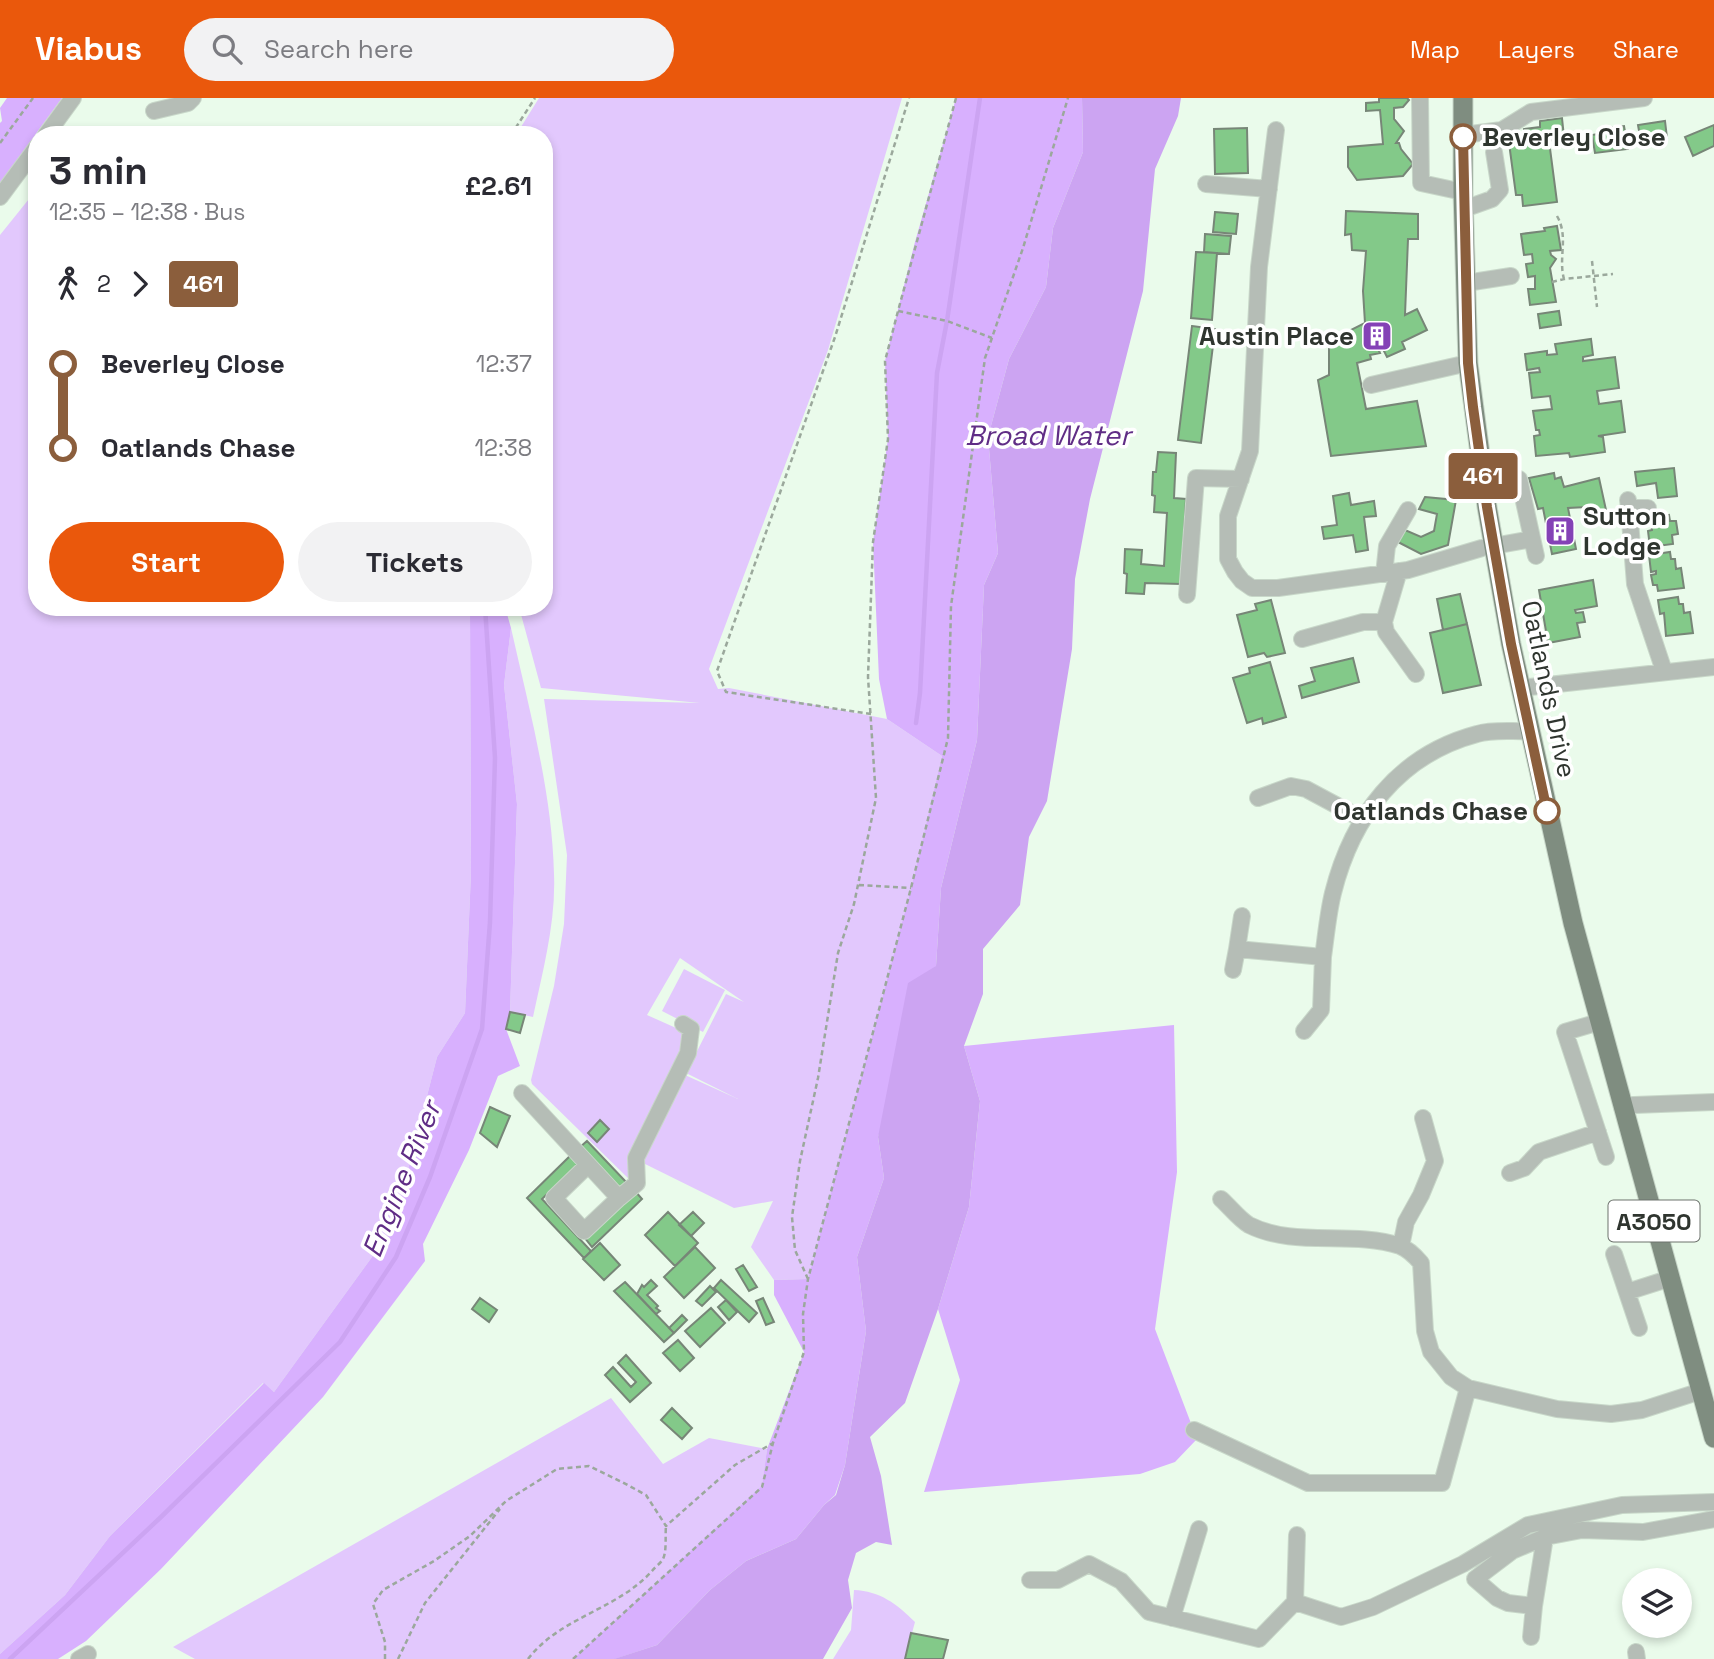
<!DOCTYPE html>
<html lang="en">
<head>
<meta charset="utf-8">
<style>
  body { margin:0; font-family:"Space Grotesk",sans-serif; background:#f2f2f3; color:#2b2b33; height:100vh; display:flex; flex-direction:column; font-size:26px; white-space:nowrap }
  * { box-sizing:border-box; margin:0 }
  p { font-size:23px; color:#7c7c81 }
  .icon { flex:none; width:38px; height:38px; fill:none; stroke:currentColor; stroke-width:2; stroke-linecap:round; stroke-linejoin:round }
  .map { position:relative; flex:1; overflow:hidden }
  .details { position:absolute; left:28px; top:28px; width:525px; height:490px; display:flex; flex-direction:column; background:#fff; border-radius:28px; box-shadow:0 4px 10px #0003 }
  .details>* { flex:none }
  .badge { padding:0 14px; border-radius:5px; font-size:24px; line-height:46px }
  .tools { position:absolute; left:1622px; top:1470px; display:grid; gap:14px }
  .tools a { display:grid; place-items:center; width:70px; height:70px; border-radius:50%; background:#fff; box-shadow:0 4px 10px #0003; font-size:35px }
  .map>.badge { position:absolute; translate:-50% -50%; box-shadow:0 0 0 4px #fff }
  .legs { display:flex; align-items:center; gap:10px; height:77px; padding:0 21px; font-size:23px }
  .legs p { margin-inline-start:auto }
  .headline { display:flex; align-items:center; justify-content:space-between; height:119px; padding:0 21px }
  h1 { font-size:38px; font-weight:700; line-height:52px }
  .primary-button { display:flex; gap:14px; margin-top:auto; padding:14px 21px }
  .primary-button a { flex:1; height:80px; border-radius:42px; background:#ea580c; color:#fff; font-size:28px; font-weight:700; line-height:80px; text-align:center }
  .primary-button a+a { background:#f2f2f3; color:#2b2b33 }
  ul { padding:0 21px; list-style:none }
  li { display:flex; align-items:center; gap:24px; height:84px; font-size:26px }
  li i { display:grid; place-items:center; width:10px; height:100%; margin:0 9px; background:currentColor }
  li i::after { content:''; width:18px; height:18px; margin:-9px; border:5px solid; border-radius:50%; background:#fff }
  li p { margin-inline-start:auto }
  li:first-child i { background:linear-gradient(#0000 50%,currentColor 0) }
  li:last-child i { background:linear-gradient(currentColor 50%,#0000 0) }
  header { display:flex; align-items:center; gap:42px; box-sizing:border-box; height:98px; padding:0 35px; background:#ea580c; color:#fff }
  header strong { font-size:33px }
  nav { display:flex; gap:38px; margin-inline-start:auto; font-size:24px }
  .search { width:490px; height:63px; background:#f2f2f3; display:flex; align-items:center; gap:18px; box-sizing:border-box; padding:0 24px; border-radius:38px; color:#7c7c81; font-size:26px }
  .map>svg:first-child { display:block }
  .green { fill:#e2c8fd }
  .forest { fill:#d8b0fe }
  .water { fill:#cca4f2 }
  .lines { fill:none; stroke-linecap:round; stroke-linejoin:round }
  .stream { stroke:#cca4f2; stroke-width:4.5 }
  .building { fill:#83c989; stroke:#778677; stroke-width:2 }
  .minor-casing { stroke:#c8d7c9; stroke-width:18 }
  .major-casing { stroke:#c8d7c9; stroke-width:21 }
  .path { stroke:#9ba89c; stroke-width:2.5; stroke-dasharray:5 3.5; stroke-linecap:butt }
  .minor { stroke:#b5bdb6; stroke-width:16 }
  .major { stroke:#7f8d80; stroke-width:19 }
  .line-1-casing { stroke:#fff; stroke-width:16 }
  .line-1 { stroke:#8b5e3c; stroke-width:10 }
  .stop-1-dot { fill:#fff; stroke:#8b5e3c; stroke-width:3.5 }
  .labels { text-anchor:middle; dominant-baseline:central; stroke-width:7; stroke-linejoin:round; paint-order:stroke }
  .shield { fill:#fff; stroke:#6d726d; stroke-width:2 }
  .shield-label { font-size:24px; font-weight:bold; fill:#2f352f }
  .stop-label { font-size:26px; font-weight:bold; fill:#2f352f; stroke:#fff; text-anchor:start }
  .poi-label { font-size:26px; font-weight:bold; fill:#2f352f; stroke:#fff; text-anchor:end }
  .street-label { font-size:26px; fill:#2f352f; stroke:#fff }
  .water-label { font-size:28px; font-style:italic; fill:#602d86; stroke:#fff }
</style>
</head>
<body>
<header>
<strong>Viabus</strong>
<div class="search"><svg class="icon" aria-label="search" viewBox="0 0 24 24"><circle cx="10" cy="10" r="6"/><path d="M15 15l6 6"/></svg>Search here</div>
<nav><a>Map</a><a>Layers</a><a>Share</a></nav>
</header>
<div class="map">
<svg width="1714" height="1561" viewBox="0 0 1714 1561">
  <rect width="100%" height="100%" fill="#eafbeb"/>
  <!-- green -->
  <path class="green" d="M539 0H902L828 252 709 571 718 591 729 590 887 621 942 658 911 790 808 1181 774 1182 751 1149 773 1103 734 1110 641 1064 685 977 738 1001 686 975 726 896 744 904 680 860 647 917 694 938 629 1061 633 1085 532 986 531 982 554 888 564 826 567 757 544 601 700 605 541 590 519 509H544V37H516Z
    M37 91V509H467L470 515 471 774 465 915 437 959 393 1130 274 1294 263 1285 110 1438 65 1497 0 1556V137Z
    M511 530C529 611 552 693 554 776 556 824 543 872 533 919L510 914 517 706 504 587Z
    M684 871 725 892 703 934 662 913Z
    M611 1300 663 1366 709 1340 767 1351 762 1389 573 1561H195L173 1549Z
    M854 1492C880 1493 897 1506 915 1524L905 1561H833L851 1532Z"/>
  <!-- forest -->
  <path class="forest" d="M7 0H62L0 85V25L2 23 0 10Z
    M956 0H1082L1083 54 1053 130 1046 189 1009 261 988 339 998 455 984 487 977 642 941 790 936 868 878 1039 884 1080 857 1159 866 1233 845 1367 835 1397 824 1407 796 1441 746 1463 710 1492 657 1547 615 1561H573L762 1388 767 1351 804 1254 774 1197V1182L808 1181 911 790 942 658 887 621 879 581 873 444 888 341 885 263 915 144Z
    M467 509H505L511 530 504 587 517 706 510 914 506 931 520 968 498 978 469 1052 423 1146 425 1163 323 1299 161 1471 86 1543 58 1561H0V1556L65 1497 110 1438 264 1285 274 1294 393 1130 437 959 465 915 471 774 470 515Z
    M1174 927 1177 1074 1155 1231 1197 1341 1175 1364 1140 1376 924 1394 960 1282 938 1211 969 1109 980 1003 964 948Z"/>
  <!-- water -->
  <path class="water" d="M1082 0H1181L1178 18 1155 71 1143 193 1090 401 1075 481 1072 551 1047 703 1029 739 1020 807 983 851V896L964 948 980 1003 969 1109 938 1211 905 1305 870 1339 881 1378 892 1447 876 1444 856 1455 848 1482 852 1510 823 1561H614L657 1547 710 1492 746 1463 796 1441 824 1407 836 1397 845 1367 866 1233 857 1159 884 1080 878 1039 908 885 936 868 941 790 977 642 984 487 998 455 988 339 1009 261 1046 189 1053 130 1083 54Z"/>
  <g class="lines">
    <!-- stream -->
    <path class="stream" d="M916 625 920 595 937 275 947 223 980 0
      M10 1561 161 1419 340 1244 396 1159 430 1079 482 931 490 824 495 660 485 509"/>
  </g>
  <!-- building -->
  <path class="building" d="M1379 0H1407L1409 2 1403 9 1394 10V21L1404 33 1396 45H1399L1401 51 1413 66 1403 78 1357 82 1348 69V49L1383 46 1380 12 1366 13V5L1379 4Z
    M1562 20 1564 39 1549 43 1557 104 1523 108 1522 97H1516L1509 45 1526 43 1524 31 1540 29V23Z
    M1665 23 1667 40 1641 44 1638 27Z
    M1714 27V48L1693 58 1685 39Z
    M1624 28 1628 51 1595 55 1592 37 1609 34 1608 30Z
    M1247 30 1248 75 1215 76 1214 31Z
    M1346 113 1418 116V141H1408L1405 217 1417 211 1427 232 1402 244 1405 251 1387 259 1383 251 1379 253 1380 255 1370 257 1371 261 1357 265 1366 311 1417 303 1426 348 1331 358 1318 282 1329 277V243L1365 225 1363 193 1366 153 1352 152 1351 136 1345 137Z
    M1215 114 1238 116 1236 136 1213 134Z
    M1557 128 1561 152 1550 153 1551 157 1556 161 1550 170 1556 204 1530 207 1528 191H1535V178L1528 179 1526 166 1533 165 1532 156 1524 157 1521 136 1545 133 1544 130Z
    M1205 136 1231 138 1229 156 1204 154Z
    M1196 154 1217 155 1212 222 1191 220Z
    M1559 213 1561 227 1540 230 1538 216Z
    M1192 228 1215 231 1201 345 1178 342Z
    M1591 241 1593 257 1583 259V263L1615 259 1619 290 1597 293 1599 306 1621 303 1625 334 1598 338 1603 339 1605 354 1570 359 1569 355 1536 358 1534 338 1540 337 1539 332H1536L1533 313 1552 311 1550 298 1532 300 1529 275 1540 274 1539 270 1527 272 1525 256 1547 253V257L1557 256 1555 246Z
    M1158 354 1176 355 1174 400 1186 401 1181 486 1145 485 1144 496 1126 495 1127 476 1124 475 1125 451 1142 452 1141 466 1164 468 1167 415 1154 414 1155 398 1152 397 1153 374H1156Z
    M1674 370 1677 398 1658 400 1656 385 1637 388 1635 374Z
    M1554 375 1555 381 1561 379 1564 389 1599 380 1606 412 1589 415 1587 409 1568 410 1576 451 1552 456 1543 410 1538 411 1529 380Z
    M1349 395 1351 407 1374 403 1376 418 1364 419 1368 452 1356 454 1353 437 1324 441 1322 429 1337 427 1333 398Z
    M1425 399 1456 402 1448 447 1421 456 1398 444 1405 432 1421 439 1434 433 1437 416 1419 411Z
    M1669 417 1670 423H1676L1678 436 1672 437 1673 446 1650 449 1648 433 1652 432 1651 420Z
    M1670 454 1671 461H1675L1676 471 1681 470 1684 490 1658 493 1657 487H1653L1651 477 1656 476V473L1651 474 1649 457Z
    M1593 482 1597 508 1575 512 1576 515 1583 514 1585 524 1577 525 1580 539 1548 545 1539 492Z
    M1460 496 1467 526 1443 532 1437 501Z
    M1678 499 1679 506H1683L1684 515 1690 514 1693 535 1666 538 1664 515 1660 516 1658 502Z
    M1271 502 1285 555 1267 559 1264 555 1248 559 1237 517 1257 512 1255 506Z
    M1467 526 1481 587 1443 595 1430 535Z
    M1353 560 1359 584 1302 600 1299 588 1315 583 1311 570Z
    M1270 564 1286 619 1263 626 1262 620 1247 625 1233 580 1250 575 1249 570Z
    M510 914 525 917 520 935 506 931Z
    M490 1009 510 1018 497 1049 480 1035Z
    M600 1022 609 1031 597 1044 588 1035Z
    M587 1043 628 1086 620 1094 579 1050Z
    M571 1057 579 1065 542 1101 591 1153 584 1160 527 1100Z
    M635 1093 642 1101 592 1149 585 1140Z
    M668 1114 698 1145 675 1168 645 1137Z
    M693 1114 704 1125 691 1138 679 1127Z
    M600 1145 620 1167 604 1182 583 1161Z
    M695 1149 715 1170 684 1200 664 1179Z
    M743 1167 757 1189 749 1193 736 1171Z
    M651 1182 657 1188 647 1197 658 1208 656 1210 660 1213 656 1216 637 1196 642 1187 644 1189Z
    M721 1182 757 1215 749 1224 714 1190Z
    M625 1184 674 1235 664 1244 614 1193Z
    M710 1188 716 1194 702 1208 696 1203Z
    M480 1200 497 1212 489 1224 472 1211Z
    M763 1200 774 1224 766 1227 756 1203Z
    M726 1202 737 1214 729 1222 718 1209Z
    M711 1210 725 1225 700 1249 685 1233Z
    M682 1217 687 1222 674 1235 669 1230Z
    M678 1242 694 1260 680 1273 663 1255Z
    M626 1257 651 1285 630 1304 605 1277 613 1269 631 1289 636 1284 618 1265Z
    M672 1310 692 1330 682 1341 661 1322Z
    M911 1535 948 1542 943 1561H905Z"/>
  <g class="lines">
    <!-- minor casing -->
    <g class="minor-casing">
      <path id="minor" d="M1420 0 1421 85 1463 94
        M154 13 188 5 193 0
        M1276 32 1259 169 1250 353 1228 418V461L1235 474 1242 483 1252 490H1278L1408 472 1482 450 1532 441
        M46 37 73 0
        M1463 37 1502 32 1531 14 1644 0
        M1206 86 1269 91
        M0 99 37 49
        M1464 111 1492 101 1500 92 1494 54
        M1466 185 1511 178
        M1371 287 1468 265
        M1519 381 1536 458
        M1628 402 1629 410H1648
        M1629 410 1635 486 1664 573
        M1399 473 1384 524 1386 534 1416 576
        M1384 476 1387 448 1408 412
        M1187 497 1196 380 1241 381
        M1302 541 1363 524H1384
        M1521 590 1714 569
        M1258 700 1291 688 1306 691 1362 721
        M1237 851 1242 818
        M1233 872 1237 851 1323 859C1326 838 1328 815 1333 795 1352 719 1398 657 1477 636 1493 631 1514 634 1531 633
        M1599 924 1565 934 1606 1059
        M1304 933 1321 912 1323 859
        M522 995 619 1100 637 1085 636 1060 688 955 691 931 683 926
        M1622 1009 1634 1007 1714 1004
        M588 1067 554 1100 584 1133 619 1100
        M1510 1075 1524 1070 1539 1054 1598 1034
        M1221 1101C1230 1109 1239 1121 1249 1127 1295 1150 1351 1132 1400 1148 1408 1151 1415 1158 1421 1165L1425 1233 1431 1254 1451 1279 1468 1290 1557 1311 1611 1316 1642 1312 1701 1293
        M1401 1148 1406 1124 1421 1097 1435 1063 1423 1020
        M1614 1156 1639 1230
        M1627 1194 1671 1180
        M1194 1332 1308 1385H1442L1468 1290
        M1545 1439 1534 1508 1508 1505 1497 1500 1475 1481 1512 1453 1545 1439 1582 1432 1643 1434 1714 1421
        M1030 1482H1058L1089 1466 1121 1483 1149 1514 1259 1541 1295 1504 1341 1519 1373 1509 1463 1466 1528 1427 1622 1407 1714 1404
        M1295 1504 1297 1437
        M1172 1520 1199 1431
        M1531 1539 1534 1508
        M1636 1554 1637 1561
        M79 1561 88 1556"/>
    </g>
    <!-- major casing -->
    <g class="major-casing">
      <path id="major" d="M1463 0V94L1468 265 1487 409 1511 546 1573 825 1714 1340"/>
    </g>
    <!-- path -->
    <path class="path" d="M956 0 898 213 947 223 992 240
      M511 37 535 0
      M0 45 33 0
      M1557 118C1569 139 1558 159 1564 181
      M1592 163 1597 209
      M1552 184 1564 181 1613 176
      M871 616 726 594 717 573 835 239 909 0
      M859 787 911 790
      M808 1181 795 1152 792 1119 800 1063 818 980 838 855 854 806 876 700 868 579 873 444 888 341 885 263 898 213
      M385 1561V1544L373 1506 383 1492 434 1463 470 1438 506 1403 557 1371 589 1368 622 1384 646 1397 666 1428 735 1367 773 1345
      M398 1561 425 1505 500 1411
      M528 1561C560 1519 617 1512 652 1473 655 1469 661 1465 663 1461 667 1453 665 1437 666 1428
      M573 1561 762 1389 773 1345 804 1254 803 1216 808 1181 911 790 948 640 951 508 985 260 1023 150 1068 0"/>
    <!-- minor -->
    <use href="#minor" class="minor"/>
    <!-- major -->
    <use href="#major" class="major"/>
  </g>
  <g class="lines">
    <!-- line-1 casing -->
    <g class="line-1-casing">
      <path id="line-1" d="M1463 39 1468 265 1473 309 1487 409 1511 546 1547 713"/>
    </g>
    <!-- line-1 -->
    <use href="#line-1" class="line-1"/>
  </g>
  <!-- icons -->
  <defs>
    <g id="building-square" transform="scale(1.575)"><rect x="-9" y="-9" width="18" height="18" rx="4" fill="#8442b6" stroke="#fff"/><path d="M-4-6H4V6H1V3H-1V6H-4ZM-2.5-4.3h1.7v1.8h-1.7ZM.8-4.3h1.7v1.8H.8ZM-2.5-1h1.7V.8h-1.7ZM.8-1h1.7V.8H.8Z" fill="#fff"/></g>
  </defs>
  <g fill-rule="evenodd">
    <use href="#building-square" x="1377" y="238"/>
    <use href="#building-square" x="1560" y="433"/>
  </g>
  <!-- markers -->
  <g class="stop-1-dot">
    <circle cx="1463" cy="39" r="12"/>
    <circle cx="1547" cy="713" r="12"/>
  </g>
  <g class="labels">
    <!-- shield labels -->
    <rect class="shield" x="1608.5" y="1102.5" width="91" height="41" rx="5"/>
    <g class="shield-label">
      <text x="1654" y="1123">A3050</text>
    </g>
    <!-- stop labels -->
    <g class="stop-label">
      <text x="1482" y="39">Beverley Close</text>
      <text x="1528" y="713" text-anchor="end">Oatlands Chase</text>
    </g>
    <!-- poi labels -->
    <g class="poi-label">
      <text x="1354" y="238">Austin Place</text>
      <text x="1583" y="418" text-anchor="start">Sutton<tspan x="1583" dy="30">Lodge</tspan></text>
    </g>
    <!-- street labels -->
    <g class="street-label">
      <text transform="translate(1549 591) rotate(78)">Oatlands Drive</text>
    </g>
    <!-- water labels -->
    <g class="water-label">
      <text x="1048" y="337">Broad Water</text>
      <text transform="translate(401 1081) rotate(-68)">Engine River</text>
    </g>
  </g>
</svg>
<div class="tools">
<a><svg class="icon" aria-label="layers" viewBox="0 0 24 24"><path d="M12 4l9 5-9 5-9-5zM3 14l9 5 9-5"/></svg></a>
</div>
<b class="badge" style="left:1483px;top:378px;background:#8b5e3c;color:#fff">461</b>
<section class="details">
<div class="headline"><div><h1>3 min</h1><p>12:35 – 12:38 · Bus</p></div><b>£2.61</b></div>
<div class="legs"><svg class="icon" aria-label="walk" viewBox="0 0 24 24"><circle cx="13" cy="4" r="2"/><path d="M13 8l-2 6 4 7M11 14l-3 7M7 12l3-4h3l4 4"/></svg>2<svg class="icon" aria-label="forward" viewBox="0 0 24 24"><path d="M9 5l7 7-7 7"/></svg><b class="badge" style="background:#8b5e3c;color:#fff">461</b></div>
<ul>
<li><i style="color:#8b5e3c"></i><b>Beverley Close</b><p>12:37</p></li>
<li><i style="color:#8b5e3c"></i><b>Oatlands Chase</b><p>12:38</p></li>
</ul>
<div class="primary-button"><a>Start</a><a>Tickets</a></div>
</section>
</div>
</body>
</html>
